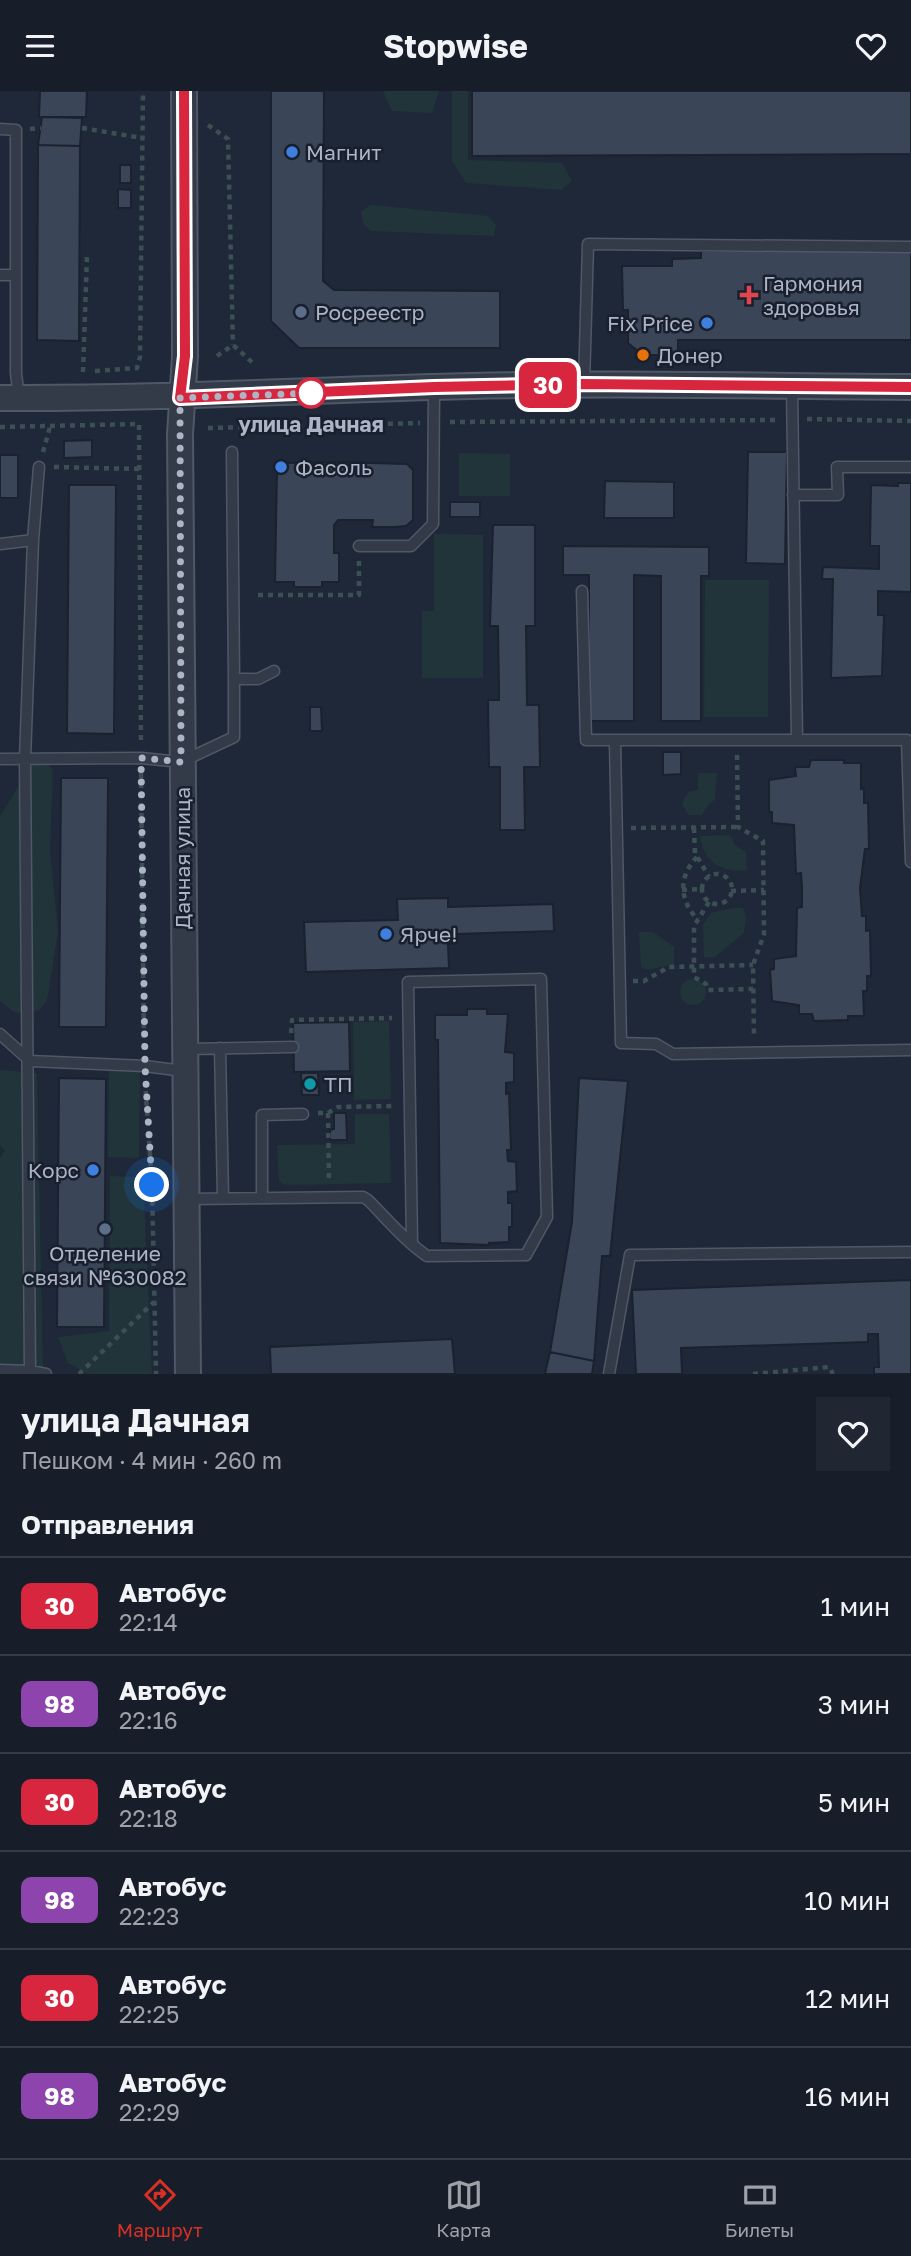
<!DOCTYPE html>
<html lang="ru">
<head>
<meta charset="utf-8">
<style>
  body { margin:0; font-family:"Golos Text",sans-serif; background:#202732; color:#f1f3f6; height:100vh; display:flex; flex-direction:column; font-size:26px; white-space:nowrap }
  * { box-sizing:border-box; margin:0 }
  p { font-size:23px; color:#9ea2a8 }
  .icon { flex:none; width:38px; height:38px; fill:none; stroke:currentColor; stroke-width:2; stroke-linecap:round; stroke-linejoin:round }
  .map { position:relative; height:1283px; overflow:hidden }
  .sheet { display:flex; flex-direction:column; background:#171e2a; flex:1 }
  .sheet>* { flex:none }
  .badge { padding:0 14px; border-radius:10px; font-size:24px; line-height:46px }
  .you { position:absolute; width:35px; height:35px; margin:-18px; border:5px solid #fff; border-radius:50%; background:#1a73e8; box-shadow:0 0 0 10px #1a73e833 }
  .map>.badge { position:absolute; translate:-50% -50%; box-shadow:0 0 0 4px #fff }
  h2 { padding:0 21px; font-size:26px; line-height:63px }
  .round { display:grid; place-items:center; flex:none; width:74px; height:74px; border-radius:0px; background:#202732 }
  .summary { display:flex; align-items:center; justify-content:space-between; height:119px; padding:0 21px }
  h1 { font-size:33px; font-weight:700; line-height:52px }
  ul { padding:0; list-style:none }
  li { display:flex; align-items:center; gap:21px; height:98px; padding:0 21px; border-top:2px solid #363c47 }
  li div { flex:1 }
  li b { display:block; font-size:26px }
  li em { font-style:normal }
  li .badge { min-width:77px; font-weight:700; text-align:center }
  header { display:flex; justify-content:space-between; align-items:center; height:91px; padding:0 21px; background:#171e2a; font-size:32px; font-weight:700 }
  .tabs { display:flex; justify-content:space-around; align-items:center; height:98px; border-top:2px solid #363c47; background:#171e2a; font-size:19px; color:#9ea2a8 }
  .tabs a { display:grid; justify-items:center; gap:4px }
  .tabs .active { color:#d93025 }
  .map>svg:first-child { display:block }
  .green { fill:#213439 }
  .building { fill:#3b4558; stroke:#1a212f; stroke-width:2 }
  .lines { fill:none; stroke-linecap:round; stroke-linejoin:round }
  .service-casing { stroke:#505766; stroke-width:13 }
  .tertiary-casing { stroke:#505766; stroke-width:28 }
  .path { stroke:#3c5054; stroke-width:4.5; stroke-dasharray:5 5; stroke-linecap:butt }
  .service { stroke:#333a48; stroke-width:10 }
  .tertiary { stroke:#333a48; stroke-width:24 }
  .line-casing { stroke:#fff; stroke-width:16 }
  .line { stroke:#d7263d; stroke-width:10 }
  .walk { stroke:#adb4c5; stroke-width:7; stroke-dasharray:0 12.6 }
  .shop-dot { fill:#3f7fe0; stroke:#181f2d; stroke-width:2.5 }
  .health-dot { fill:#e0444e; stroke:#181f2d; stroke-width:2.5 }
  .service-dot { fill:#5c6f8a; stroke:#181f2d; stroke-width:2.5 }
  .food-dot { fill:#e8710a; stroke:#181f2d; stroke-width:2.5 }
  .stop-dot { fill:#fff; stroke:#d7263d; stroke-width:3.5 }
  .culture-dot { fill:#0f9aa8; stroke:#181f2d; stroke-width:2.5 }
  .labels { text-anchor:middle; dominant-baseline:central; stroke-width:5; stroke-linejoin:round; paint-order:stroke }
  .poi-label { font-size:21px; fill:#adb4c5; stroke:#181f2d; text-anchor:start }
  .stop-label { font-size:21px; font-weight:bold; fill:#adb4c5; stroke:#181f2d }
  .street-label { font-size:21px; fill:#adb4c5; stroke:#181f2d }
</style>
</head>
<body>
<header><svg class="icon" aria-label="menu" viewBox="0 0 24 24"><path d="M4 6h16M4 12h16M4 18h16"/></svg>Stopwise<svg class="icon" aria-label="heart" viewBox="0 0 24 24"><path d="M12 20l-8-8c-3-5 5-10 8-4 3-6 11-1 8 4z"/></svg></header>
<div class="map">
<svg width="911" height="1283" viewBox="0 0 911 1283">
  <rect width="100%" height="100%" fill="#1f2838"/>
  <!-- green -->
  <path class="green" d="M383 0H439L432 22 392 20Z
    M452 0H468V69L562 72 572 90 561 99 466 92 452 70Z
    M371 114 488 125 496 134 494 145 371 140 363 132 361 120Z
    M459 362 510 363V405H459Z
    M434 443 483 444V587H422V520H434Z
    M705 489H769L768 626H704Z
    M45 670 53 679 50 759 58 840 47 910 38 920 26 923 14 921 0 910V725L32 674Z
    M698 682H717L715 709 709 712 702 724H689L682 713 688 701 698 699Z
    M730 744 735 754 746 761 747 779C722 783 703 770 700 745Z
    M732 817H743L746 826 744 842 715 866 704 867 703 834 711 822Z
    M639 841H653L674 856V873L648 879 641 876Z
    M680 901a13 13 0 1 1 26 0a13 13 0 1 1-26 0Z
    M389 930 391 1008 354 1009 353 931Z
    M0 979 37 982 43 1283H0V1067L5 1059 0 1054Z
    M109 980H140L139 1067 108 1066Z
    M355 1023H389L391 1092 284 1094 279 1090 277 1054 355 1053Z
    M110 1085 143 1086 152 1283H88L68 1272 58 1246 109 1240Z"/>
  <!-- building -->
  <path class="building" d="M40 0H87L86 26H39Z
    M271 0H324L323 190 334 199 500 200V257H299L271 230Z
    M472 0H911V63L472 65Z
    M42 26 82 27 80 55 38 54Z
    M38 54 80 55 79 250 37 249Z
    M120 74H131V92H120Z
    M118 98 131 99V117H118Z
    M911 159V249H678V264H643L628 252V219H623L622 175H672V168L701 167V160Z
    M92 349V366L64 367V350Z
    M748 361H787L785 473 746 472Z
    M0 364H18V407H0Z
    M337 371 407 373 413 379V429L406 435 394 436H372L373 429H338L334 434V462H339V491H322V496H294V491H275L277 379 284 372Z
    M605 390 674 391V427H604Z
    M898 392H911V501L878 500V524H884L882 585 831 587 833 488H822L823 476 879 478V455H870L871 394 898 395Z
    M69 394H116L114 643 67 642Z
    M450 411H480V426H450Z
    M493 434H535V535H526L527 614H539L540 676H524L525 739H500V676H489L488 609H499V601L498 535H490Z
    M563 455 709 456V485H701V630H661V485L634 484V630H589V484H563Z
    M310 616H321L322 640H310Z
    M663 661H681V683L663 684Z
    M811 669H844V672H861V698L864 697V712H868L869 758H865L860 797 862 825H866V840L870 839 871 885H867V900H863L864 925H848V929L814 930 812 923H799V914L772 910 770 879 774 878V868L796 865 797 817 802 816V797L801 782 796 783 794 734 772 732V721H769V689L796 685 795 676H809Z
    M61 687H108L106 936H59Z
    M448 807V816L553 813 554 840 457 843V852L448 853 449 877 306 881 304 831 398 829 397 808Z
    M467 918H487V923H508L505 961 514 962V991L506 992V1003L509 1002 511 1059H507L508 1070 516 1071 517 1100 508 1101V1112H512V1136H509V1151L489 1152V1154L440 1152 438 949H435V924H467Z
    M349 931 350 980 294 981 293 932Z
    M301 982H318L319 1004H302Z
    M59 987 106 988 104 1236H57Z
    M579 987 628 990 610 1165H602L594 1270 550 1261 572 1131Z
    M334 1022H346L347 1049H330V1039L334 1038Z
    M911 1189V1283H874V1276H879L878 1243H868V1251L681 1257 682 1283H636L632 1199Z
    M452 1248 455 1283H271L270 1256Z
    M550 1261 594 1270 592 1283H545Z"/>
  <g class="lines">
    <!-- service casing -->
    <g class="service-casing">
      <path id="service" d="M0 38 16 39V282L19 307
        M0 184H16
        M584 294 588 153 911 156
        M232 361 234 588
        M39 376 33 449 25 668 30 1280 46 1283
        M793 404H838L837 376H911
        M0 453 33 449
        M359 455H411L433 433 434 296
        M582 500 586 649H797L792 296
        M797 649H907L911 771
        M615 651 621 952 656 953 673 963 911 959
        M0 668 141 667 181 671 234 646V588H258L274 580
        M0 943 30 970 145 975 183 980
        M220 957 223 1107
        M187 958 293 956
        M262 1107V1024L303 1023
        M187 1108 363 1106 368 1109C387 1128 406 1151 427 1165L526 1164 547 1126 541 888 408 891 412 1152
        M0 1279 30 1280
        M609 1283 630 1164 911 1161"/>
    </g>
    <!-- tertiary casing -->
    <g class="tertiary-casing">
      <path id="tertiary" d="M184 0 185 265 180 343 188 1283
        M0 307C145 308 289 300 434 296 593 291 752 295 911 296"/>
    </g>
    <!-- path -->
    <path class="path" d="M208 34 228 48 233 254
      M82 37 142 47
      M30 38 41 37
      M217 265 233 254 254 273
      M95 280 137 277 140 266 143 0
      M83 281 87 165
      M807 328 911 330
      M450 331 777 329
      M0 336 139 333 141 652
      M208 337 420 332
      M43 361 50 336
      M54 376 141 378
      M258 504H359V470
      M737 664 738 736 763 750 764 843 753 874 754 947
      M141 682 144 960
      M631 737 738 736
      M694 737 695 762 709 786
      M697 766C678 786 679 809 698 829
      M702 798a15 15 0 1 1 30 0a15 15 0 1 1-30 0Z
      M682 799 702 798
      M731 800 764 799
      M709 811 694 835V886L706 893 708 899 753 898
      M633 890H644L669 876 753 874
      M291 942 292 929 392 927
      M145 990 152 1094 156 1283
      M318 1022H328L338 1016 395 1015
      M328 1022 329 1091
      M79 1283 154 1211
      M753 1283 829 1276 833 1283"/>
    <!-- service -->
    <use href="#service" class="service"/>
    <!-- tertiary -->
    <use href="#tertiary" class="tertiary"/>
  </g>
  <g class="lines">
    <!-- line casing -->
    <g class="line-casing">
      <path id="line" d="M184 0 185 265 180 307 434 296 584 293 911 296"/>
    </g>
    <!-- line -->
    <use href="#line" class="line"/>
    <!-- walk -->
    <path class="walk" d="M152 1094 145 975 141 667 181 671 180 307 311 302"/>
  </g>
  <!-- markers -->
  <g class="shop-dot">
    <circle cx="292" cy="61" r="7"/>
    <circle cx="707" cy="232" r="7"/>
    <circle cx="281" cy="376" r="7"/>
    <circle cx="386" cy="843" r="7"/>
    <circle cx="93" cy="1079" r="7"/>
  </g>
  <path class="health-dot" d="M745.5 193.5h7v7h7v7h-7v7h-7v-7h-7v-7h7z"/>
  <g class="service-dot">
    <circle cx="301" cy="221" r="7"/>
    <circle cx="105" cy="1138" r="7"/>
  </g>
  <circle class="food-dot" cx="643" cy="264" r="7"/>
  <circle class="stop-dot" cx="311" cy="302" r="14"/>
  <circle class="culture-dot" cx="310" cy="993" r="7"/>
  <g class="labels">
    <!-- poi labels -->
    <g class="poi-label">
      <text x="306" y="61">Магнит</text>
      <text x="763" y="192">Гармония<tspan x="763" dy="24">здоровья</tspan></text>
      <text x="315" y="221">Росреестр</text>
      <text x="693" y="232" text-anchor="end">Fix Price</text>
      <text x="657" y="264">Донер</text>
      <text x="295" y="376">Фасоль</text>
      <text x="400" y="843">Ярче!</text>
      <text x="324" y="993">ТП</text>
      <text x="79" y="1079" text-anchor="end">Корс</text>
      <text x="105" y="1162" text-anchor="middle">Отделение<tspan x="105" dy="24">связи №630082</tspan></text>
    </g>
    <!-- stop labels -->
    <g class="stop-label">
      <text x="311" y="333">улица Дачная</text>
    </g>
    <!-- street labels -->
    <g class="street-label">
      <text transform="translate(182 767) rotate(-90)">Дачная улица</text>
    </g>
  </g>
</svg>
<div class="you" style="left:152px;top:1094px"></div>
<b class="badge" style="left:548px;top:294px;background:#d7263d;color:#fff">30</b>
</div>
<section class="sheet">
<div class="summary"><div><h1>улица Дачная</h1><p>Пешком · 4 мин · 260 m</p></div><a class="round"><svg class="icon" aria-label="heart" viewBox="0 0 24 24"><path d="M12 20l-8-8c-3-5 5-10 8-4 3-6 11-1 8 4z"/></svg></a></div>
<h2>Отправления</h2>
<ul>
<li><span class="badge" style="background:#d7263d;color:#fff">30</span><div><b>Автобус</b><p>22:14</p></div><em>1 мин</em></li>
<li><span class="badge" style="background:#8e44ad;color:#fff">98</span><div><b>Автобус</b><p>22:16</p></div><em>3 мин</em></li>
<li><span class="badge" style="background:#d7263d;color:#fff">30</span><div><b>Автобус</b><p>22:18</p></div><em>5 мин</em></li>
<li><span class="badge" style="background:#8e44ad;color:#fff">98</span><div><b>Автобус</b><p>22:23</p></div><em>10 мин</em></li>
<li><span class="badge" style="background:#d7263d;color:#fff">30</span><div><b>Автобус</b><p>22:25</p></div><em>12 мин</em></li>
<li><span class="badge" style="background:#8e44ad;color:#fff">98</span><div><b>Автобус</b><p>22:29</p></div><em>16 мин</em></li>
</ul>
</section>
<nav class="tabs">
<a class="active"><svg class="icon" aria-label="directions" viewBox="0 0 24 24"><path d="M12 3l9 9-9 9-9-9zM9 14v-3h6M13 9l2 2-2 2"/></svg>Маршрут</a>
<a><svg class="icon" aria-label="map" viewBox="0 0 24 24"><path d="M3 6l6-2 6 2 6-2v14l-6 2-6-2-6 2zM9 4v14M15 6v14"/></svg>Карта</a>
<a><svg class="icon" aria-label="tickets" viewBox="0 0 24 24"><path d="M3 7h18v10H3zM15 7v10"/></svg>Билеты</a>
</nav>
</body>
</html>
